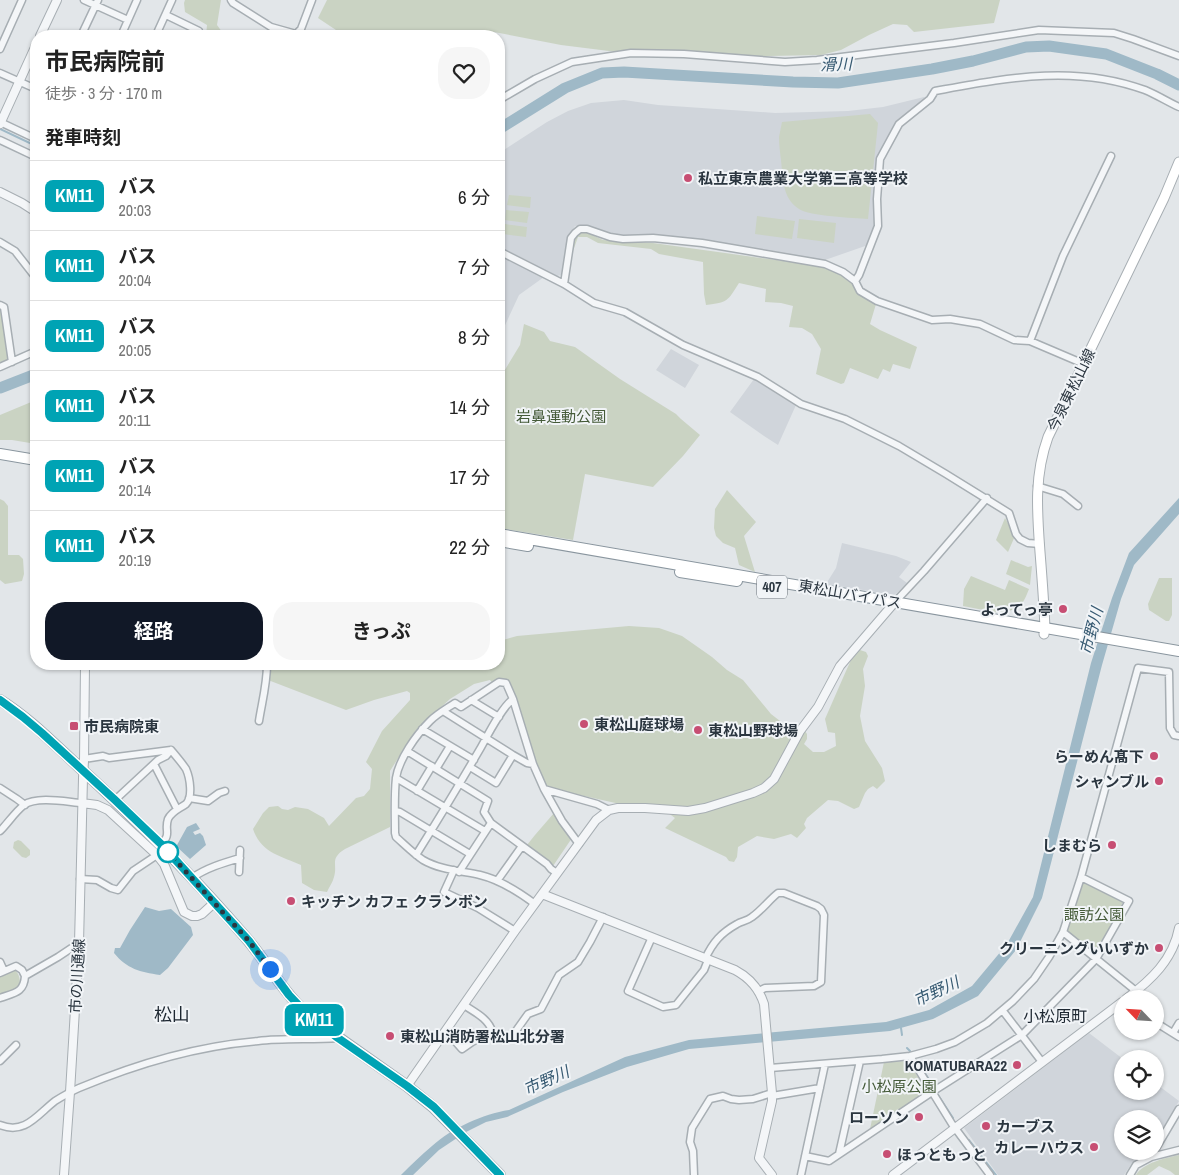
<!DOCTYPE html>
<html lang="ja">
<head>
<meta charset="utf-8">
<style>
  body { margin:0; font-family:"Archivo Narrow","Noto Sans JP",sans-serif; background:#f6f6f6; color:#222; height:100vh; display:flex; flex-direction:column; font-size:19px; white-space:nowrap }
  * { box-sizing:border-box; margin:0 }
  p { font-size:16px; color:#767676 }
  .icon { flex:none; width:28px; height:28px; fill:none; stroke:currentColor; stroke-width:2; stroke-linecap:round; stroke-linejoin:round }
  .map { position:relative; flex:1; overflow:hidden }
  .drawer { position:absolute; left:30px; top:30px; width:475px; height:640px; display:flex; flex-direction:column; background:#fff; border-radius:20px; box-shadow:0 1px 4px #0004 }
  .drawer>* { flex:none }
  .badge { padding:0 10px; border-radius:8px; font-size:18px; line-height:32px }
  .needle { width:32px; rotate:295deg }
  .tools { position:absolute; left:1114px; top:990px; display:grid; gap:10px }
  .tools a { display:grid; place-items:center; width:50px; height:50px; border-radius:50%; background:#fff; box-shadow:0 1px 4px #0004; font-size:25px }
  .you { position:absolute; width:25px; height:25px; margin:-12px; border:4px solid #fff; border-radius:50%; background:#1a73e8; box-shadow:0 0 0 8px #1a73e833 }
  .map>.badge { position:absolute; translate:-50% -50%; box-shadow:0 0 0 2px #fff }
  h2 { padding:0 15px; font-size:19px; line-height:45px }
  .round { display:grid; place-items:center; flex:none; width:52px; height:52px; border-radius:20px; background:#f6f6f6 }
  .head { display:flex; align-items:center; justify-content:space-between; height:85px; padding:0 15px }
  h1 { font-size:24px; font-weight:700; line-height:38px }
  .primary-button { display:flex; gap:10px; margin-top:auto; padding:10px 15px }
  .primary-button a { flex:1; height:58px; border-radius:20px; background:#111827; color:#fff; font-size:20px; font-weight:700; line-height:58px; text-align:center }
  .primary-button a+a { background:#f6f6f6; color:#222 }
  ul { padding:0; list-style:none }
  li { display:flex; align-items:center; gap:15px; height:70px; padding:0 15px; border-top:1px solid #e0e0e0 }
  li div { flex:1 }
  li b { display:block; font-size:19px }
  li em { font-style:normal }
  li .badge { min-width:55px; font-weight:700; text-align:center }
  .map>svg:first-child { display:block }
  .built { fill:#d0d5db }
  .green { fill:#cad3c3 }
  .water { fill:#9fb9c7 }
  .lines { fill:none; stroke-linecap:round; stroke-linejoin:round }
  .stream { stroke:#9fb9c7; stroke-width:2 }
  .river { stroke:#9fb9c7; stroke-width:11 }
  .minor-casing { stroke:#a7aeb3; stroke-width:9 }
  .tertiary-casing { stroke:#a7aeb3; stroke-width:10 }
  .secondary-casing { stroke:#a7aeb3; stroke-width:11 }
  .primary-casing { stroke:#a2acb4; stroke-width:12 }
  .trunk-casing { stroke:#8a969f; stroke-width:12 }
  .minor { stroke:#f4f6f8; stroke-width:6 }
  .tertiary { stroke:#f4f6f8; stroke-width:8 }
  .secondary { stroke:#fff; stroke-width:9 }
  .primary { stroke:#fff; stroke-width:10 }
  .trunk { stroke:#fff; stroke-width:10 }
  .tertiary-bridge-casing { stroke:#a7aeb3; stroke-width:10; stroke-linecap:butt }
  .tertiary-bridge { stroke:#f4f6f8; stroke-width:8 }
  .line-casing { stroke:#fff; stroke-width:11 }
  .line { stroke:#00a3b4; stroke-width:8 }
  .walk { stroke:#2b3640; stroke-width:5; stroke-dasharray:0 9 }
  .poi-dot { fill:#c74e73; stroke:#f1f4f7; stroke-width:2 }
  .stop-dot { fill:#fff; stroke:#00a3b4; stroke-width:2.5 }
  .labels { text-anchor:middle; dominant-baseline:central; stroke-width:4; stroke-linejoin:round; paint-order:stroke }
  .shield { fill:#f1f4f7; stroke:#666f77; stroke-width:1 }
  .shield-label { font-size:14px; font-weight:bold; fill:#2b3640 }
  .poi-label { font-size:15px; font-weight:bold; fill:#2b3640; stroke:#f1f4f7; text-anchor:start }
  .street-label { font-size:15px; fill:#2b3640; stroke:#f1f4f7 }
  .park-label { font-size:15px; fill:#455b39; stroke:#f1f4f7 }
  .water-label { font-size:16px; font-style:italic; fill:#375a72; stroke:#f1f4f7 }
  .neighbourhood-label { font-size:16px; fill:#1d2731; stroke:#f1f4f7 }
  .quarter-label { font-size:18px; fill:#1d2731; stroke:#f1f4f7 }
</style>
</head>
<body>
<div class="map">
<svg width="1179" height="1175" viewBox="0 0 1179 1175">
  <rect width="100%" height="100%" fill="#e2e6e9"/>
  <!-- built -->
  <path class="built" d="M924 97 926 99 897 123 879 158 876 225 868 245 825 260 661 235 643 236H625L587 228 575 226 568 236 562 275 557 276 499 246V153L547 122 568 111 591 103 624 100 658 105 775 113 848 111 883 107Z
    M499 255 544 277 519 295 501 334 499 336Z
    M671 349 699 365 685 388 656 370Z
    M754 379 796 405 778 445 764 436 730 412Z
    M842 543 896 556 911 562 899 577 907 583 899 591 894 595 826 584 836 568Z
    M1089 1033 1123 1059 1122 1091H1155V1083L1179 1101 1155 1142V1119H1122V1151H1149L1146 1157 1132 1163 1124 1175H998L964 1128Z"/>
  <!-- green -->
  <path class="green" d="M185 0H221L217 25 225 36H206L207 25 185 12 184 3Z
    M327 0H1000L994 23 914 32 907 25 893 24 869 35 841 50 821 55 769 56 713 60 617 52 561 45 494 32 489 36H412L336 30 318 18Z
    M870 114 878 123 868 219C854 218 809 216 799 209 782 198 783 178 781 160 780 152 779 145 779 137 780 132 781 127 782 122Z
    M509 195 531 197 530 208 507 205Z
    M506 210 529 212 527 223 505 220Z
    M757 216 795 221 792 239 755 234Z
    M799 219 836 223 834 243 797 238Z
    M505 224 527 227 526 237 503 234Z
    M580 232H586L603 240 653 243 826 267 850 280 859 293 876 304 870 324 880 330 917 347 910 369 893 364 890 372 883 369 878 379 850 368 844 383 841 384 816 374 821 349 812 334 802 328 789 327 793 306 781 303 765 302 766 289 739 283C727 302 728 302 706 305L704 294 703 262 659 254 651 249 598 243 587 237H578L573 251 571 250 573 241Z
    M0 307 3 310 9 357 7 360 0 363Z
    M524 324 544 332 550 341 575 347 620 379 676 414 681 419 700 435 683 456 653 487 585 474 573 540 499 528V367L503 373 520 345Z
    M36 400V444L12 440H0V415Z
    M727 490 756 522 744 536 755 572 739 565 735 548 723 543 716 536 714 528 715 509Z
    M0 499 4 501 8 506V555H19L23 559 24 574 22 581 5 584 0 580Z
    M1005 518 1015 536 1008 552 996 540Z
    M1011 560 1028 567 1032 566 1030 585 1006 574Z
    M971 576 1005 590 1009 580 1029 589C1027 594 1024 603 1019 606 1014 610 1009 610 1004 614L963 606 964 589Z
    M1159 578H1172V615L1169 621H1166L1149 610 1148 604Z
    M629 626 659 628 682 636 712 657 727 670 743 680 771 714 793 731H805L807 734V739L804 744 813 752H824L836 746 835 733 828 732 825 719 846 671 851 660 860 650 866 652 868 656 863 669 865 686 860 716 865 741 882 768 885 781 877 789 873 786 868 789 865 793 859 807 854 809 838 801 828 800 807 818 804 824 806 828 797 838 791 834 774 839 757 836 738 847 737 857 734 862 729 861 726 857 665 828 675 818 659 806 620 804 544 787 508 682 493 684 490 680 474 684 450 699 416 730 390 771V827L345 849C329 859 338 864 334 877 333 882 329 887 327 892L314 890 302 883 301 865C281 856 261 853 253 829L263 813 269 807 278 806 282 809 288 810 295 807 308 809 324 818 329 826 356 798 364 796 370 789 372 769 366 762 382 731 410 700V693L407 691 374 700 346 710 268 680 269 664H499V641L517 636Z
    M554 813 572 838 553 866 549 861 527 845 535 835Z
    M18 840 21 841 30 850V855L26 858 22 857 13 848 14 842Z
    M1083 882 1123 902 1097 954 1067 931Z
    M10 970H15C20 975 20 980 20 987L17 989 0 997V975Z
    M908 1061 925 1089 924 1094 870 1129 884 1062Z
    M1179 1155V1175H1175L1170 1171 1159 1166 1147 1175H1136C1143 1163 1165 1158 1179 1155Z"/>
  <!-- water -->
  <path class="water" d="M1179 498V514L1134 565 1121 599 1102 665 1042 898 1016 950 978 996 933 1019 890 1031 689 1049 627 1067 563 1092 507 1117 486 1122 466 1132 439 1150 413 1175H401C411 1165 421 1155 432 1146 452 1128 483 1114 509 1110L625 1057 689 1040 886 1022 929 1010 972 986 1007 944 1033 897 1091 663 1112 598 1129 553Z
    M196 823 200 829 193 832 195 835 200 833 203 836 206 845 190 859 177 847V845L187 827Z
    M145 907 159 911 171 909 191 927 193 935 168 968 160 975C140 972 127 969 114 953L115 948H120L130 930Z"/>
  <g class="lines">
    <!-- stream -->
    <path class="stream" d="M0 129 36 146
      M901 1028 902 1035
      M907 1048 910 1051
      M917 1061 932 1084
      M938 1095 953 1118
      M969 1140 996 1175"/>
    <!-- river -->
    <path class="river" d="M499 129 565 88 602 73 624 72 793 82 838 83 932 69 973 61 1026 47 1049 46 1106 54 1157 74 1179 85
      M0 388 36 374"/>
    <!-- minor casing -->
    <g class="minor-casing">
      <path id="minor" d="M84 0 128 20
        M231 0 233 3 271 27 296 34 301 29 312 0
        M166 15 199 31V36
        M81 36 98 0
        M121 36 137 0
        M157 36V33L172 0
        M0 49 22 0
        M0 73 36 89
        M499 100 535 79 572 62 631 53 684 54 785 62 817 60 954 43 1039 30 1114 33 1133 39 1179 56
        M0 122 36 139
        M0 140 36 157
        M0 242 15 251 36 278
        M499 251 564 284 594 303 625 312 683 345 758 377 801 404 845 419 899 446 946 474 1009 513 1016 534 1020 539 1028 543 1040 544
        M855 281 859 275 878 226 877 199 880 159 899 124 930 99 935 91C1007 78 1074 64 1145 90 1157 95 1168 102 1179 107
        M564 284 571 238 575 233 580 229H587L610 237 623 239 653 238 702 243 825 264 843 272 855 281 860 291 877 301 932 320 950 319 980 324 1014 340 1030 341 1084 364
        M0 305 4 307 12 362
        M1030 341 1063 256 1111 156
        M0 367 36 351
        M1037 486 1063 494 1078 506
        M895 602 924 571 987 498
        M471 700 499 717
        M443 711 513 755 527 763 533 764
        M259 721C262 702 267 684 267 664
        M422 729 474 760
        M407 751 488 801 484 812 491 823 459 872
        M84 759 103 756 109 758 171 750
        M154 764 177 809
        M470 767 496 783 513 755
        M436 769 450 746
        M396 778 485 831
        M0 788 17 799 25 805
        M544 789 562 821 579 844
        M417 791 432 766
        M189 798 208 801 219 793 225 791
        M115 800 158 760 166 756 171 750
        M395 811 400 812 470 854
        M491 823 547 864 551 869 557 873
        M0 831C8 823 15 812 24 805 37 796 67 802 82 803
        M161 845C172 833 164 831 168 819 172 811 179 809 186 804 193 797 190 778 186 769 182 763 176 756 171 750
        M416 855C438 820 459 785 480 749 488 735 501 708 513 699
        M454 870 444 892 478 908 515 931
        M239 872 240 850
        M192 878C206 868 223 863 240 858
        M80 879 97 880 111 888 118 890 133 871 157 855
        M497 881 522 846
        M535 904C519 892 501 880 480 875 462 871 440 870 423 860 414 854 405 845 396 837L395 833C395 815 394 796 396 778 399 759 416 735 430 721 437 714 446 709 455 703L461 707 499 682 506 683 513 699 533 764 544 789 597 804 609 810
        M1063 932 1136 991
        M652 937 628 991 663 1007 676 1005 704 970 708 960
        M705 959C713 942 721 933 737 924 742 921 747 921 752 917 762 910 769 900 778 893H784L817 906 821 909 824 915 821 982 814 986 765 988 759 991
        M0 962 4 971
        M0 973 16 966 22 970 25 976
        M0 998C14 993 24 993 25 976L58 957 79 943
        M1003 1011 1042 1062
        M1155 1022 1179 1037
        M446 1031 462 1049 472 1042 490 1034 492 1031C488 1018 474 1012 464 1005
        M1173 1033 1179 1023
        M513 1035 528 1014 541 1009 559 975 578 962 590 942 603 917
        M910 1056 952 1124 990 1175
        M0 1061 16 1045
        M770 1068 882 1059 910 1056 936 1049 955 1042 987 1023 1013 1001 1034 979 1049 957 1063 932 1081 877 1138 668 1169 672 1170 728 1174 735 1179 736
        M772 1096 820 1088
        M0 1125C25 1135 37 1115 55 1101 63 1096 70 1092 79 1088 136 1064 196 1046 258 1041 284 1038 311 1040 338 1038
        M1155 1150 1179 1109
        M839 1154 860 1061
        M805 1156 829 1161 932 1092 1022 1035 1096 959 1129 901 1081 877
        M694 1175 693 1151 690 1142 692 1128 710 1099 723 1096 731 1099 739 1100 753 1099 772 1093
        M801 1175 825 1064
        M1130 1175 1136 1165 1151 1157 1179 1150"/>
    </g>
    <!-- tertiary casing -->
    <g class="tertiary-casing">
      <path id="tertiary" d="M40 36 57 0
        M0 124 36 45
        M0 192 22 203 36 212
        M84 761 85 664
        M82 803 97 805 108 810 157 855 164 864 184 912 192 916H197L202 914 214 903
        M542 894 735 970C750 978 759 988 764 1004L772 1093V1101L759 1158 772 1175
        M1126 999C1151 980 1173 960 1179 928
        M407 1086 515 931 596 820 609 810 618 808H645L688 811 705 808 753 793 764 788 774 779 800 731 818 707 840 666 895 602
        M64 1175 70 1092 79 943 83 778
        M893 1175 1122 1002"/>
    </g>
    <!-- secondary casing -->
    <g class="secondary-casing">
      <path id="secondary" d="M1044 634 1045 629C1044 603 1042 577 1040 552 1037 511 1034 476 1048 437L1164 198 1179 162"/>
    </g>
    <!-- primary casing -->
    <g class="primary-casing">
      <path id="primary" d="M0 700C29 718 53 743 78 766 138 821 195 878 247 939 263 958 275 978 291 997 299 1007 308 1015 318 1023L407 1086 433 1107 500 1175"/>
    </g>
    <!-- trunk casing -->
    <g class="trunk-casing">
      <path id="trunk" d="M0 454 36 460
        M499 534 1179 651
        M499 541 528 546
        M680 572 737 581"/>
    </g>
    <!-- minor -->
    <use href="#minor" class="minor"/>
    <!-- tertiary -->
    <use href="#tertiary" class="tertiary"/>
    <!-- secondary -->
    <use href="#secondary" class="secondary"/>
    <!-- primary -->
    <use href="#primary" class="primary"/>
    <!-- trunk -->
    <use href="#trunk" class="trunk"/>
    <!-- tertiary-bridge casing -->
    <g class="tertiary-bridge-casing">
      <path id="tertiary-bridge" d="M83 778 84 761"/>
    </g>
    <!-- tertiary-bridge -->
    <use href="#tertiary-bridge" class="tertiary-bridge"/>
  </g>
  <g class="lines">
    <!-- line casing -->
    <g class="line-casing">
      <path id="line" d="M0 700 23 717 42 733 115 800 162 845 249 941 289 995 306 1013 338 1038 407 1086 434 1107 500 1175"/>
    </g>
    <!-- line -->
    <use href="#line" class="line"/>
    <!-- walk -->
    <path class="walk" d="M168 852 249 941 270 969"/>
  </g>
  <!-- markers -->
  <g class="poi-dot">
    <circle cx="688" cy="178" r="5"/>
    <circle cx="1063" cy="609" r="5"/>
    <circle cx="584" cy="724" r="5"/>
    <rect x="69" y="721" width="10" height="10" rx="2.5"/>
    <circle cx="698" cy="730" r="5"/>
    <circle cx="1154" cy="756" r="5"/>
    <circle cx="1159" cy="781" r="5"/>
    <circle cx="1112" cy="845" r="5"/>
    <circle cx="291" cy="901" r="5"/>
    <circle cx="1159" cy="948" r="5"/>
    <circle cx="390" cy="1036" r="5"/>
    <circle cx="1017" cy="1065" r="5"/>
    <circle cx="919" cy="1117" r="5"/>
    <circle cx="986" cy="1126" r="5"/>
    <circle cx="1094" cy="1147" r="5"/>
    <circle cx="887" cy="1154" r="5"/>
  </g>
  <circle class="stop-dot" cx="168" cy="852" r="10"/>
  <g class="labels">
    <!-- shield labels -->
    <rect class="shield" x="757" y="575.5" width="30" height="23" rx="4"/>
    <g class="shield-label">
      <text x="772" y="587">407</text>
    </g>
    <!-- poi labels -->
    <g class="poi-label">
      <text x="698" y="178">私立東京農業大学第三高等学校</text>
      <text x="1053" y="609" text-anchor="end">よってっ亭</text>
      <text x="594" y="724">東松山庭球場</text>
      <text x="84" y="726">市民病院東</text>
      <text x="708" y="730">東松山野球場</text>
      <text x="1144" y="756" text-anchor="end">らーめん髙下</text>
      <text x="1149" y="781" text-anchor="end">シャンブル</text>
      <text x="1102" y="845" text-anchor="end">しまむら</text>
      <text x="301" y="901">キッチン カフェ クランボン</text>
      <text x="1149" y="948" text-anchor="end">クリーニングいいずか</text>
      <text x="400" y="1036">東松山消防署松山北分署</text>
      <text x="1007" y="1065" text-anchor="end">KOMATUBARA22</text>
      <text x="909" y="1117" text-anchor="end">ローソン</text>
      <text x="996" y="1126">カーブス</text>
      <text x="1084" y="1147" text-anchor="end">カレーハウス</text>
      <text x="897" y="1154">ほっともっと</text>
    </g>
    <!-- street labels -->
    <g class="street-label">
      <text transform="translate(1071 390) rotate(-64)">今泉東松山線</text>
      <text transform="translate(850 594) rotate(10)">東松山バイパス</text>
      <text transform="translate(77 976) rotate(-87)">市の川通線</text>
    </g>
    <!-- park labels -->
    <g class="park-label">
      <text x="561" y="416">岩鼻運動公園</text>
      <text x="1094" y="914">諏訪公園</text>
      <text x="899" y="1086">小松原公園</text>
    </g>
    <!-- water labels -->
    <g class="water-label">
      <text transform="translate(836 64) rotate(-2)">滑川</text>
      <text transform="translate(1091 631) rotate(-75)">市野川</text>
      <text transform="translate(936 991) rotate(-25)">市野川</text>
      <text transform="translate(546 1080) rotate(-24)">市野川</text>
    </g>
    <!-- neighbourhood labels -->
    <g class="neighbourhood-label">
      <text x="1055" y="1016">小松原町</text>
    </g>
    <!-- quarter labels -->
    <g class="quarter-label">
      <text x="172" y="1014">松山</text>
    </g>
  </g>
</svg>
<div class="tools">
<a><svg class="needle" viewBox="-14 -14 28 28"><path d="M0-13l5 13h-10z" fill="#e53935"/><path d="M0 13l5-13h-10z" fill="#767676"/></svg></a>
<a><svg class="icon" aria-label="locate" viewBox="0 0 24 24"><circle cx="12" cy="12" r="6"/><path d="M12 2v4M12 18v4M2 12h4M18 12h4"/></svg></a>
<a><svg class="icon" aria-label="layers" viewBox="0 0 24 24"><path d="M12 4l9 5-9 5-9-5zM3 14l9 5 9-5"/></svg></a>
</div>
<div class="you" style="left:270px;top:969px"></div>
<b class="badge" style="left:314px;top:1020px;background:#00a3b4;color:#fff">KM11</b>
<section class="drawer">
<div class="head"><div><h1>市民病院前</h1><p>徒歩 · 3 分 · 170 m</p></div><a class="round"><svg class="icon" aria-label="heart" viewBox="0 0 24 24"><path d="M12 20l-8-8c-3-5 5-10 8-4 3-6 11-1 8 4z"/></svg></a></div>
<h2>発車時刻</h2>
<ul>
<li><span class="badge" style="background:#00a3b4;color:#fff">KM11</span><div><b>バス</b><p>20:03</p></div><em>6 分</em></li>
<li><span class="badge" style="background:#00a3b4;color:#fff">KM11</span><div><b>バス</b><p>20:04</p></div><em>7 分</em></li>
<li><span class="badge" style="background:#00a3b4;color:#fff">KM11</span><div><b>バス</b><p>20:05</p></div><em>8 分</em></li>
<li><span class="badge" style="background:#00a3b4;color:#fff">KM11</span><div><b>バス</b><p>20:11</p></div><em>14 分</em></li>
<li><span class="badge" style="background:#00a3b4;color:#fff">KM11</span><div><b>バス</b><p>20:14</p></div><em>17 分</em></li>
<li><span class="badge" style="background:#00a3b4;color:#fff">KM11</span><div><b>バス</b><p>20:19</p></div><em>22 分</em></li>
</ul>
<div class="primary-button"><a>経路</a><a>きっぷ</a></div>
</section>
</div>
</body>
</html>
